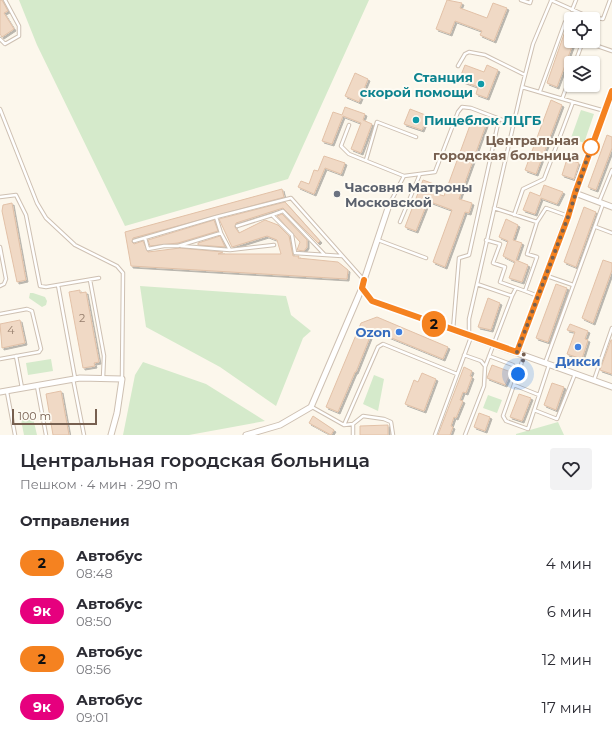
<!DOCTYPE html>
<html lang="ru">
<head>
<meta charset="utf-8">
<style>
  body { margin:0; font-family:Montserrat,sans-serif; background:#f2f2f3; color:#2b2b33; height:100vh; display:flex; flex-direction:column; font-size:15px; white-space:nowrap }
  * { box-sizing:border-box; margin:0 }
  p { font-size:13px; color:#7c7c81 }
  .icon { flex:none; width:22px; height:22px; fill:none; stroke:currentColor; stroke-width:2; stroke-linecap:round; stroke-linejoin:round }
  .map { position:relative; height:435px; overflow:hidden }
  .sheet { display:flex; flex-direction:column; background:#fff; flex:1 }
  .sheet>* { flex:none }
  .badge { padding:0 8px; border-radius:13px; font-size:14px; line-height:26px }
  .controls { position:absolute; left:564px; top:12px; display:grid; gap:8px }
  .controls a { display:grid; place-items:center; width:36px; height:36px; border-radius:4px; background:#fff; box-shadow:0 1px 3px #0004; font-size:20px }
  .scale { position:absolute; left:12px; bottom:10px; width:85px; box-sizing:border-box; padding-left:4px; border:2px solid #776050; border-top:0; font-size:11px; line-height:14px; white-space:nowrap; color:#776050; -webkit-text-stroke:3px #fefbf3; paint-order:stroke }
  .you { position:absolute; width:20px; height:20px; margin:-10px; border:3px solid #fff; border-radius:50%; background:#1a73e8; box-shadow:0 0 0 6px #1a73e833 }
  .map>.badge { position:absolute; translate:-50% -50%; box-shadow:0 0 0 2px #fff }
  h2 { padding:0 20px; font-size:15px; line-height:36px }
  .round { display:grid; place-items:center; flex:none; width:42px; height:42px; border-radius:4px; background:#f2f2f3 }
  .headline { display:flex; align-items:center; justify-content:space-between; height:68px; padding:0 20px }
  h1 { font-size:19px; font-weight:600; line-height:30px }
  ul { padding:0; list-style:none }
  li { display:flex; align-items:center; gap:12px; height:48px; padding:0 20px }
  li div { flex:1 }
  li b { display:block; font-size:15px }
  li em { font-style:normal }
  li .badge { min-width:44px; font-weight:700; text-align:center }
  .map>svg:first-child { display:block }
  .green { fill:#d5eacb }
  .building { fill:#f0d9c5; stroke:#e2c1a7; filter:url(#shadow) }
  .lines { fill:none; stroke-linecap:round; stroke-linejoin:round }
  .lane-casing { stroke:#cec0b2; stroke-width:4.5 }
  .street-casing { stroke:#cec0b2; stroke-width:7 }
  .lane { stroke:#fff; stroke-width:2.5 }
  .street { stroke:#fff; stroke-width:5 }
  .line-casing { stroke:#fff; stroke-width:9 }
  .line { stroke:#f58220; stroke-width:6 }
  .walk { stroke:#776050; stroke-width:4; stroke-dasharray:0 7.2 }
  .culture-dot { fill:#0f9aa8; stroke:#fefbf3; stroke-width:1.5 }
  .stop-dot { fill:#fff; stroke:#f58220; stroke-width:2 }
  .worship-dot { fill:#6b7280; stroke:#fefbf3; stroke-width:1.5 }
  .shop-dot { fill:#3f7fe0; stroke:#fefbf3; stroke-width:1.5 }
  .labels { text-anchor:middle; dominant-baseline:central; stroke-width:4; stroke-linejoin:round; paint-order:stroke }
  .number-label { font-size:11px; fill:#957e6d }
  .culture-label { font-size:13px; font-weight:bold; fill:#0d838f; stroke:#fefbf3; text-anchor:end }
  .stop-label { font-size:13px; font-weight:bold; fill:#776050; stroke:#fefbf3; text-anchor:end }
  .worship-label { font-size:13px; font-weight:bold; fill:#5b616d; stroke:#fefbf3; text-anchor:start }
  .shop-label { font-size:13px; font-weight:bold; fill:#366cbe; stroke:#fefbf3; text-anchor:end }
</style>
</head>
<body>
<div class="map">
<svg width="612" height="435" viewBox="0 0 612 435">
  <defs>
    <filter id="shadow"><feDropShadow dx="2" dy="2" stdDeviation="0" flood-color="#0004"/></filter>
  </defs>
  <rect width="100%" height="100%" fill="#fcf7ec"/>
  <!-- green -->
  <path class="green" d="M19 0H369L288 179 125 226 37 45Z
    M581 110 594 114 584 143 571 138Z
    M140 286 286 296 291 315 311 331 303 338 276 406 220 367 146 327Z
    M30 293H33L45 297 47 301 46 305 42 307 29 298Z
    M51 359 53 371 28 375 26 363Z
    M143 362 206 384 265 421 189 435H123L135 375Z
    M374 375 384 379 378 411 363 404Z
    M488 395 502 400 497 413 483 408Z
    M33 418 37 435H24L21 420Z
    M558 422 564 435H516V434Z"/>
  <!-- building -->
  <path class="building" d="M0 0H2L8 11 4 13 14 29 2 37 0 34Z
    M447 0 462 3 460 8 487 18 493 3 507 8 494 41 480 35 482 31 455 21 450 34 436 29Z
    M570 17 571 41H574L557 87 547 83Z
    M465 65 484 72 487 65 498 70 487 98 476 94 478 87 459 80Z
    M355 73 368 79 359 102 345 96Z
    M551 100 562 105 536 174 525 170Z
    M345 107 365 114 363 120 372 124 361 153 351 149 361 123 343 116 332 144 322 141 333 112 342 115Z
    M410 109 428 116 422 130 404 124Z
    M473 117 487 122 459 199 472 203 469 213 465 212 445 267 433 262 452 210 428 201 416 231 405 227 423 180 434 184 431 192 444 196Z
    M607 135 612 137V148L596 190 588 187Z
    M324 156 345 163 341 174 325 168 314 194 298 187 301 181 309 184 314 170 318 171Z
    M567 159 579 163 574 179 562 175Z
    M544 185 563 192 557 204 541 198 535 214 523 210 530 192 540 196Z
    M282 189 284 197 281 198 133 238 132 242 134 244 143 241 148 252 180 248 223 252 218 254H281L277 240 267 236 232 247 219 219 285 202 320 241 318 243 283 208 236 223 235 227 239 233 265 220 278 225 289 236 293 256H299L298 258 338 262 348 270 347 279 131 266 125 232Z
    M12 203 26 280 17 282 2 211 3 205Z
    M584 207 596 212 576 267 564 262Z
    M282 214 307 240V247L304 251 297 250 300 242 277 216Z
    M506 219 518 225 513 240 522 243 516 260 528 265 522 282 509 278 515 262 503 256 508 241 499 237Z
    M214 220 218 231 178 243 150 246 148 240Z
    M220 236 225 247 198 245V243Z
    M603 260 612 263V270L593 323 582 318Z
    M556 284 567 288 548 342 536 338Z
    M80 290V293L86 292 99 362 94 363 95 366 83 368 69 292Z
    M488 298 500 303 491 330 478 327Z
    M377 317 448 347 443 359 382 334 377 330 372 332 356 372H355L338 412 326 407 361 323Z
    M20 320 25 343 2 348 0 324Z
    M570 324 588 331 585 339 588 340 582 359 567 354 575 332 567 330Z
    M611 340H612V374L600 370Z
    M492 365 511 372 505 385 487 378Z
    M464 367 472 371 470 376 472 377 466 393 463 392 460 400 463 401 456 418 454 417 451 426 453 427 450 435H438Z
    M422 373 436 379 424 411 405 404 414 380 418 382Z
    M552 383 564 387 556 410 544 405Z
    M61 391 69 435H53L46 394Z
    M519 394 531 398 522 421 510 417Z
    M479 413 490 417 485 431 474 427Z
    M313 416 334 430 331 435 309 423Z
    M388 425V435H360V426Z"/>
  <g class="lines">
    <!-- lane casing -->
    <g class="lane-casing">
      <path id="lane" d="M521 0 530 3 531 0
        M551 0 589 17V19
        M572 10 576 0
        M589 17 603 19 610 0
        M0 39 5 44 19 36V26L5 0
        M575 63 583 41 612 51
        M458 66 465 54 469 52 485 55 525 75
        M522 87 533 44 551 1
        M540 91 565 22
        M562 99 571 75
        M573 102 605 111
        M0 109 37 203 46 218 75 245 117 266 123 273 122 379
        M349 125 341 146 349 154 404 176
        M366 160 377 122 416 137
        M0 197 16 195 26 215 40 286 46 287 99 278
        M599 202 612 170
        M389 205 404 176 435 172 458 112 462 107 471 108 513 124
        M494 208 537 222
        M272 215 283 211 324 254
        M400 222 420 174
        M237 226 272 215 292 235 295 253 342 256
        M596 227 612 233
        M145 238 148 249 164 246H178L221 233 216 217
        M378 240 426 258
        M486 240 500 244 493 263 505 267 500 282 525 291 537 257 527 254 537 222 546 208 568 216
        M134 241 216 217 291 198 363 279
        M181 246 230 250 221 233
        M0 247 6 279 4 284 0 286
        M230 250 274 245
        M547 276 573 285
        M90 280 104 356 103 378
        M58 285 75 378
        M525 291 538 296
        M512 296 516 288
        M0 314 27 309 32 311 41 349 39 352 0 359
        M453 330 459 258 469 255 499 119
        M469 335V319L522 87 573 102 544 179 523 189 514 215
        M464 355 481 361 485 366
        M16 356 22 388
        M489 356 513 365
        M524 356 503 416 506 421 528 429 549 365
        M545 363 603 204
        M73 379 84 435
        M594 380 612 328
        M514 385 539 395
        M37 386 46 435
        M7 392 15 435
        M312 407 344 425 353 424 363 416 384 419 391 422 393 435
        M534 410 557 419 575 374
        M353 424V435
        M344 425 378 347 383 344 457 374
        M435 435 471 337
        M465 435 484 386 485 367 512 296 477 284"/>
    </g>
    <!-- street casing -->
    <g class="street-casing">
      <path id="street" d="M575 193 612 207
        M389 205 364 280 362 288 372 301 612 387
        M517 352C551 266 580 178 612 91
        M0 392 80 378 122 379 117 413 111 435
        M246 435 280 425 311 407 362 288"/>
    </g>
    <!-- lane -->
    <use href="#lane" class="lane"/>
    <!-- street -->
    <use href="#street" class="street"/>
  </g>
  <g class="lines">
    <!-- line casing -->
    <g class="line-casing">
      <path id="line" d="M364 280 362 288 372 301 517 352 568 217 575 193 612 91"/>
    </g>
    <!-- line -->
    <use href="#line" class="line"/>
    <!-- walk -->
    <path class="walk" d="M518 374 525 355 517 352 568 217 591 147"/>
  </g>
  <!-- markers -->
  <g class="culture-dot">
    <circle cx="481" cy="84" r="4"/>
    <circle cx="416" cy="120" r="4"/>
  </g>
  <circle class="stop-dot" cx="591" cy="147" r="8"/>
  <circle class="worship-dot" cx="337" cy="194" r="4"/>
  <g class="shop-dot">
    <circle cx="399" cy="332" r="4"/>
    <circle cx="578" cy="347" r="4"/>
  </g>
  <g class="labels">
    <!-- number labels -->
    <g class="number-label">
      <text x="82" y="318">2</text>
      <text x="11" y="330">4</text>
    </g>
    <!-- culture labels -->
    <g class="culture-label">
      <text x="473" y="77">Станция<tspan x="473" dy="15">скорой помощи</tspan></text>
      <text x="424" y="120" text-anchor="start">Пищеблок ЛЦГБ</text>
    </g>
    <!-- stop labels -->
    <g class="stop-label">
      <text x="579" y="140">Центральная<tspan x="579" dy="15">городская больница</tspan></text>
    </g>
    <!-- worship labels -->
    <g class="worship-label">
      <text x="345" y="187">Часовня Матроны<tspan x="345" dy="15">Московской</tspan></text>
    </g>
    <!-- shop labels -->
    <g class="shop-label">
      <text x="391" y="332">Ozon</text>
      <text x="578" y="361" text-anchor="middle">Дикси</text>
    </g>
  </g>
</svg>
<div class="controls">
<a><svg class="icon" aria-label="locate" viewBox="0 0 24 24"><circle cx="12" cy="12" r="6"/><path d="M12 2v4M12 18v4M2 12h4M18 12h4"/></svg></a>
<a><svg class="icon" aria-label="layers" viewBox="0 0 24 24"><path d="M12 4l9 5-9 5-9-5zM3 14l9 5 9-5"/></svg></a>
</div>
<div class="scale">100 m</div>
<div class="you" style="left:518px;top:374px"></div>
<b class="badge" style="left:434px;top:324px;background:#f58220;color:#111">2</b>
</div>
<section class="sheet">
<div class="headline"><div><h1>Центральная городская больница</h1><p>Пешком · 4 мин · 290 m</p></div><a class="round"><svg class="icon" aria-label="heart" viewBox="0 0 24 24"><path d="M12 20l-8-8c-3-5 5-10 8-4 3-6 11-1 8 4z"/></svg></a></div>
<h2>Отправления</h2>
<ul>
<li><span class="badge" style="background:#f58220;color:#111">2</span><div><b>Автобус</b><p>08:48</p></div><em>4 мин</em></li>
<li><span class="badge" style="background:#e6007e;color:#fff">9к</span><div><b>Автобус</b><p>08:50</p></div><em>6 мин</em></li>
<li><span class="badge" style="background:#f58220;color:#111">2</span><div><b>Автобус</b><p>08:56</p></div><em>12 мин</em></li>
<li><span class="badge" style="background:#e6007e;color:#fff">9к</span><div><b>Автобус</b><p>09:01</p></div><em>17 мин</em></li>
</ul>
</section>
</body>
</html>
